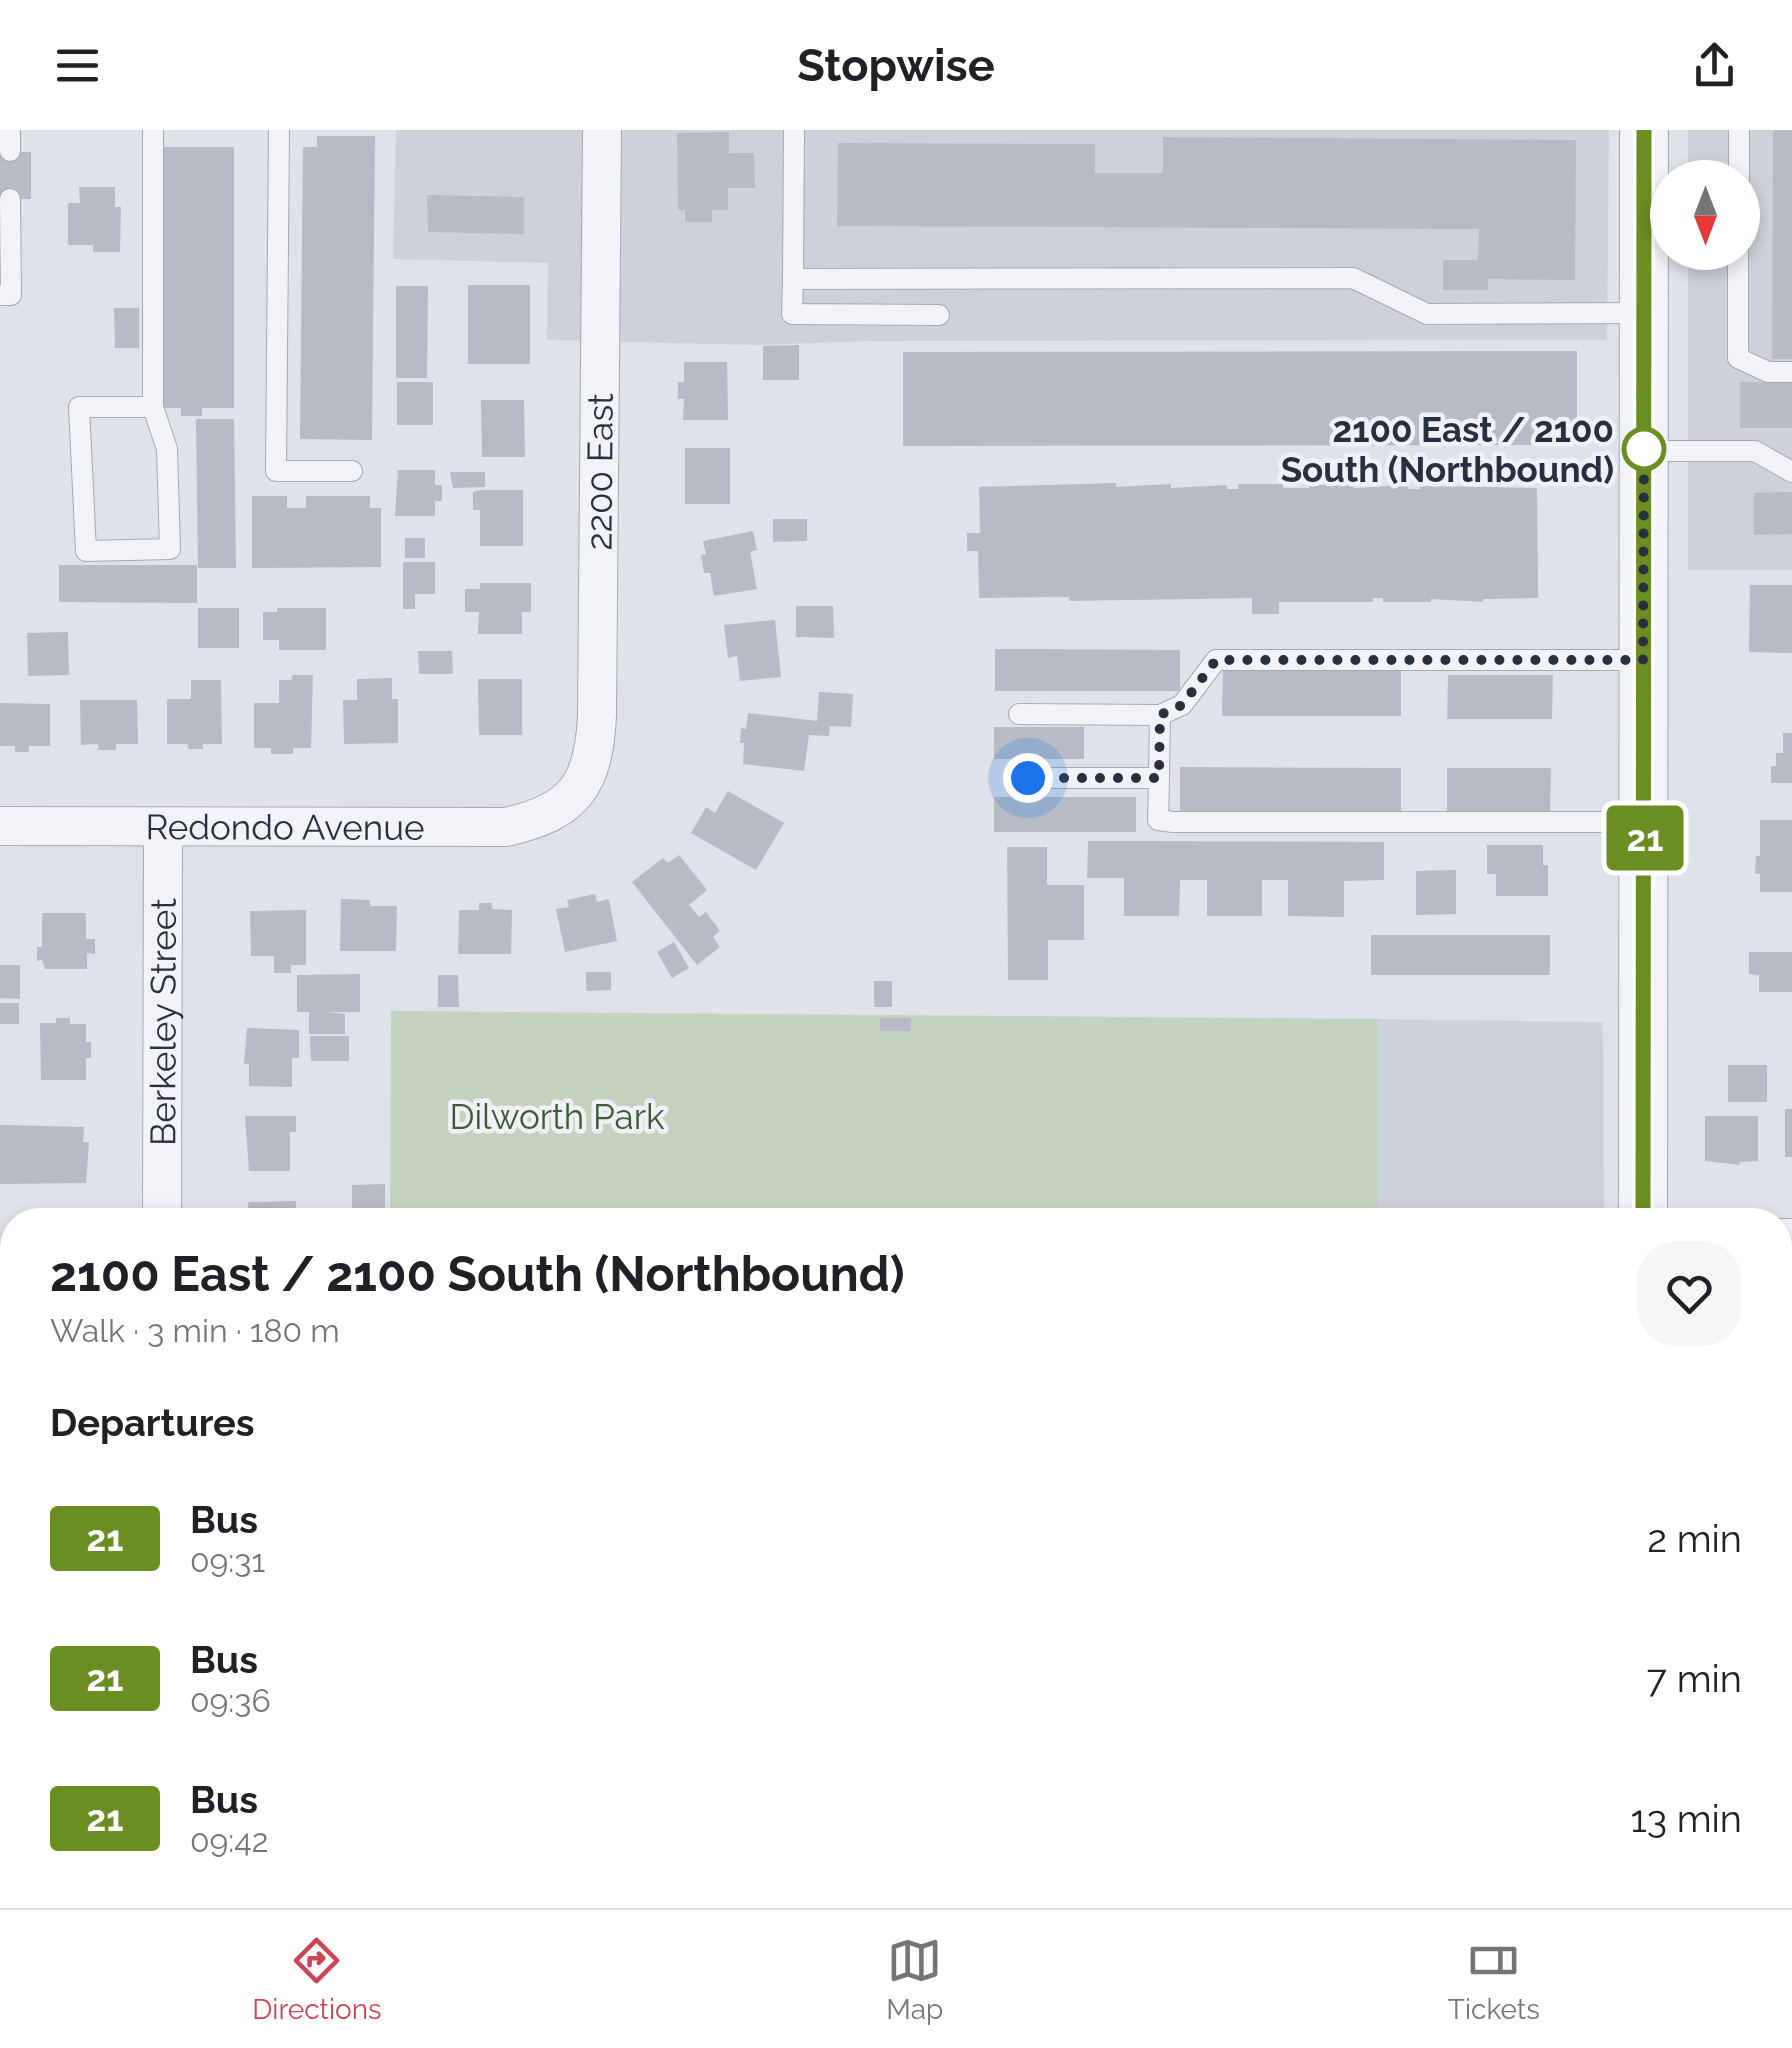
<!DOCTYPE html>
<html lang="en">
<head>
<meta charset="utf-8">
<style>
  body { margin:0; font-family:Raleway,sans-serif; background:#f6f6f6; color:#202124; height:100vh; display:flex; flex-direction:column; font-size:38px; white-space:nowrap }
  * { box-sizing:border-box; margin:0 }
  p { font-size:32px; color:#757577 }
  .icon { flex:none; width:55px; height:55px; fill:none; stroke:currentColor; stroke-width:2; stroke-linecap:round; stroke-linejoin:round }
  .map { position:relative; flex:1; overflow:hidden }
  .drawer { position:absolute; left:0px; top:1078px; width:1792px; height:702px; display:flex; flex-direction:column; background:#fff; border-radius:40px 40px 0 0; box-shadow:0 5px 15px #0003 }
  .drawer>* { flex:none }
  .badge { padding:0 20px; border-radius:8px; font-size:35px; line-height:65px }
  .needle { width:65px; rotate:180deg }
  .fabs { position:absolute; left:1650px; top:30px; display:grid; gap:20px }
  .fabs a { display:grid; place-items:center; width:110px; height:110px; border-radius:50%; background:#fff; box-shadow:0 5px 15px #0003; font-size:50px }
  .you { position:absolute; width:50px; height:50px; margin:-25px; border:8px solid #fff; border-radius:50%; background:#1a73e8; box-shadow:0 0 0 15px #1a73e833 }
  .map>.badge { position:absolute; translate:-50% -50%; box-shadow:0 0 0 5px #fff }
  h2 { padding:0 50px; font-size:38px; line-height:90px }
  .round { display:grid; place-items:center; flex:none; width:105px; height:105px; border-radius:40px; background:#f6f6f6 }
  .summary { display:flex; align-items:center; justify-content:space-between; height:170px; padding:0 50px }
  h1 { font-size:48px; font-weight:700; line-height:75px }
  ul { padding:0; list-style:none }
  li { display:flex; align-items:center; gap:30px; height:140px; padding:0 50px }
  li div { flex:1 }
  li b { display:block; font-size:38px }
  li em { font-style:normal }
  li .badge { min-width:110px; font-weight:700; text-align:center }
  header { display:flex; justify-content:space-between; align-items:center; height:130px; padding:0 50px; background:#fff; font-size:45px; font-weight:700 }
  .dock { display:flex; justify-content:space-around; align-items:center; height:140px; border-top:2px solid #e0e0e0; background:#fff; font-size:28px; color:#757577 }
  .dock a { display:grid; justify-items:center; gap:5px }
  .dock .current { color:#cd4555 }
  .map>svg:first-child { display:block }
  .built { fill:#cdd1da }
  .green { fill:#c4d2c0 }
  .building { fill:#b6bbc5 }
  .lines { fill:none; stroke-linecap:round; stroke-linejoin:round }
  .service-casing { stroke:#a4a9b2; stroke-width:22 }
  .minor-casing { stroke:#a4a9b2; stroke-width:40 }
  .tertiary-casing { stroke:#a4a9b2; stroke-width:50 }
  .service { stroke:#f2f3f7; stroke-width:20 }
  .minor { stroke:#f2f3f7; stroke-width:38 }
  .tertiary { stroke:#f2f3f7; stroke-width:48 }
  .line-casing { stroke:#fff; stroke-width:22 }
  .line { stroke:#6b8e23; stroke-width:15 }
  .walk { stroke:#28303f; stroke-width:10; stroke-dasharray:0 18 }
  .stop-dot { fill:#fff; stroke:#6b8e23; stroke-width:5 }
  .labels { text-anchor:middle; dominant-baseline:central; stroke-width:9; stroke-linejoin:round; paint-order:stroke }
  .stop-label { font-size:35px; font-weight:bold; fill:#28303f; stroke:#eff1f6; text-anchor:end }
  .street-label { font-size:35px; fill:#28303f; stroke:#eff1f6 }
  .park-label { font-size:35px; fill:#3b5b36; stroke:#eff1f6 }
</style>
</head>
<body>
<header><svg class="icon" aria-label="menu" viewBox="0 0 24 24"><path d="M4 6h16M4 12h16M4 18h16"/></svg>Stopwise<svg class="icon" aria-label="share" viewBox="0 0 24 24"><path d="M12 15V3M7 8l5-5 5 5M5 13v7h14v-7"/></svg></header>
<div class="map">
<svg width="1792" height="1778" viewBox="0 0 1792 1778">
  <rect width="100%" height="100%" fill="#dfe2e8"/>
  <!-- built -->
  <path class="built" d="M396 0H1609L1607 210 872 211 754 215 547 210 548 133 393 129Z
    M1688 0H1792V440H1688V123L1742 122V48L1688 47Z
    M1378 889 1603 892 1604 1090H1378Z
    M652 1768H1605V1778H652Z"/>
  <!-- green -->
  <path class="green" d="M391 881 1378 889V1090H390Z
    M389 1768H652V1778H389Z"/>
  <!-- building -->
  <path class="building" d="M1773 0H1792V229H1772Z
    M729 2V23H754L755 58H728V80H712V92H685V80H678L677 3Z
    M317 6H375L372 310 300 309 303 17H317Z
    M1163 7 1576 10 1575 150 1488 149V160H1443V130H1478L1479 99 837 96 838 13 1095 14V43H1163Z
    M163 17H234V278H202V286H181V278H163Z
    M0 21 31 22V69H0Z
    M79 57H115V77H121L120 122H93V115H68V73H80Z
    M427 65 524 67V104L428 102Z
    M468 155H530V234H468Z
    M396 156H428L427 248H396Z
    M114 178H139V218H115Z
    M799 215V250H763V216Z
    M1577 221V315L903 316V222Z
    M684 232H727L728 290H683L684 269H678V252H684Z
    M397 252H433V295H397Z
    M1740 252H1792V298H1740Z
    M481 270H524L525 327H482Z
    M196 289H234L236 438H198Z
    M685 318H730V374H685Z
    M398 340H435V355H442V371H435V386H395Z
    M450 342H485V357L453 358Z
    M1116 353V357L1171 354V358L1227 355V359H1238V354H1283V358H1309V355H1354V358L1408 355V359H1420V356L1537 358 1538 468 1483 469V472L1431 469V472H1383V468H1373V472H1279V484H1252V468L1069 471V467L979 468 978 421H967V403H980L979 357Z
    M481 360H523V416H480V380H473V362Z
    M1792 362V404L1754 405V363Z
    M252 366H287V378H306V366H370V378H381V437L252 438Z
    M773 389H807V411L773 412Z
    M753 401 757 420 750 422 757 459 714 466 710 443H704L701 425 706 424 703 411Z
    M405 408H425V428H405Z
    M403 432H435V464H415V479H403Z
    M59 435H197V473L59 472Z
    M480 453H531V482H522V504H478L479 482H465V459H480Z
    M1750 455H1792V523L1749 522Z
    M796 476H833L834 508 796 507Z
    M198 478H239V518H198Z
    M277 478H326V520H279V510H263V482H277Z
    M775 490 781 547 740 551 737 526 728 528 724 495Z
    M68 502 69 545 28 546 27 503Z
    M995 519 1180 520V561H995Z
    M418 521H452L453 544H419Z
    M1223 540 1401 541V586H1222Z
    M292 545H313L311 618H293V624H271V618H254V573H279V550H292Z
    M1448 545H1553L1552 589H1447Z
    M392 548V569H398V613L344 614 343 570H357V549Z
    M478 549H522V605H479Z
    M191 550H221L222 614H203V619H188V614H167V569H191Z
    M819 562 853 564 851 597 830 596 829 606 809 605 804 641 743 634 744 613H740L741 598 746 599 748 583 817 591Z
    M80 570H137L138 614H116V620H98V614L81 615Z
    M0 573 50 574V616H29V622H15V616H0Z
    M994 597H1084V629H994Z
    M1783 603H1792V653H1771V636H1776V623H1783Z
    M1180 637 1401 638V683H1180Z
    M1447 638H1551L1550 683H1447Z
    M728 661 784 693 756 740 691 703 706 677 715 683Z
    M994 667H1136V702H994Z
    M1760 690H1792V762H1760V744H1755L1756 726H1760Z
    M1088 711 1384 712V750L1344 751V787L1288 786V750H1262V786H1207V750H1180L1179 786H1124V748H1087Z
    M1487 715H1543V735H1548V766H1496V744H1487Z
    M1007 717H1047V755H1084V810H1048V850H1008Z
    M679 725 707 760 689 775 699 787 706 782 720 801 713 807 720 817 697 835 632 752 663 728 668 733Z
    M1456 740V784L1416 785V741Z
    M595 764 597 772 609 769 617 811 565 822 556 779 569 777 567 770Z
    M341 769 370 770V776H397L396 821H340Z
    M479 773H492V779L512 780 511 824H458L459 780H479Z
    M306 780V835H291V843H274V826H251L250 781Z
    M42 783H86V809H95V824L87 823V839H45L42 830 37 831V817H42Z
    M1371 805H1550V845H1371Z
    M674 812 689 838 672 848 657 822Z
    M1749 822H1792V862H1759V845L1749 844Z
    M0 835H20V869L0 868Z
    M586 842H611V860L586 861Z
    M360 844V882H326L345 884V904H309V882H297V845Z
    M438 845H458L459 877H438Z
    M874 851H892V877H874Z
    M0 873H19V894H0Z
    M56 888H70V894H86V912H91V928H86V950H41L40 893H56Z
    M880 888H911V901H880Z
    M247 898 299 900V928H292V957L249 956V934H244Z
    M310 906H349V931H311Z
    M1728 935H1767V972H1728Z
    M1785 979H1792V1027H1785Z
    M245 986H296V1002H290V1041H249Z
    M1705 986H1758V1031L1739 1032 1740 1035 1705 1031Z
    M0 995 84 997 83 1012H89L86 1053 0 1054Z
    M385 1054V1090H352V1055Z
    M296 1071V1080H303V1090H249L248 1072Z
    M1780 1191H1792V1277L1782 1276 1783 1209H1780Z
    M0 1260H12V1308H0Z
    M0 1420H12V1457H0Z
    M12 1691V1716H0V1692Z
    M12 1751V1768H22V1778H0V1752Z
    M245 1768H298V1778H246Z
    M325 1768H360V1778H325Z"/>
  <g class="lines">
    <!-- service casing -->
    <g class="service-casing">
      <path id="service" d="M153 0V277L167 319 170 419 86 421 79 277H153
        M279 0 276 341H352
        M794 0 793 149 1353 148 1427 184 1644 183
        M10 21V0
        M1739 48V0
        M1738 122V228L1768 242H1792
        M793 149 792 184 939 185
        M0 165H11L10 69
        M1644 321H1755L1792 342
        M1019 584 1160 585
        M1028 648H1159L1160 585 1182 575 1216 530H1643
        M1159 648 1158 690 1173 692H1643
        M1780 1424H1786L1787 1716"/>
    </g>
    <!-- minor casing -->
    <g class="minor-casing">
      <g id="minor">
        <path id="s1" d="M0 696 506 697C575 682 594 654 597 585L602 0"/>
        <path id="s2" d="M162 1090 163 697"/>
        <path d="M1780 1108H1792"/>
        <path d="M0 1139H12"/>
        <path d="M0 1577H12"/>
        <path d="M162 1778V1768"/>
      </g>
    </g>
    <!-- tertiary casing -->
    <g class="tertiary-casing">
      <path id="tertiary" d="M1643 1090 1644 0
        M1641 1778V1768"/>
    </g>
    <!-- service -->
    <use href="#service" class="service"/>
    <!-- minor -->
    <use href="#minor" class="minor"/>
    <!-- tertiary -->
    <use href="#tertiary" class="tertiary"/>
  </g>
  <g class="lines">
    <!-- line casing -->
    <g class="line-casing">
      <path id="line" d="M1643 1090 1644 0"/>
    </g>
    <!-- line -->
    <use href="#line" class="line"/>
    <!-- walk -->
    <path class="walk" d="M1028 648H1159L1160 585 1182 575 1216 530H1643L1644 319"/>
  </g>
  <!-- markers -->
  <circle class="stop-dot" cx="1644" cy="319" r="20"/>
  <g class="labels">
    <!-- stop labels -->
    <g class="stop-label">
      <text x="1614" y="299">2100 East / 2100<tspan x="1614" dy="40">South (Northbound)</tspan></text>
    </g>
    <!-- street labels -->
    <g class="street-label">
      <text stroke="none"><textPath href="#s1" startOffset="910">2200 East</textPath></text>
      <text stroke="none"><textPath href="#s1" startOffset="285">Redondo Avenue</textPath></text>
      <text stroke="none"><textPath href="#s2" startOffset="198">Berkeley Street</textPath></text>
    </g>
    <!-- park labels -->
    <g class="park-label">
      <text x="557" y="986">Dilworth Park</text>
    </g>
  </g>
</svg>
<div class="fabs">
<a><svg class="needle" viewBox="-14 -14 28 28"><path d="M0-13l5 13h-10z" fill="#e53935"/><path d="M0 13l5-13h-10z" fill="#757577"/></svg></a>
</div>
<div class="you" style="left:1028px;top:648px"></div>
<b class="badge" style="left:1645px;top:708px;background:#6b8e23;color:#fff">21</b>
<section class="drawer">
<div class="summary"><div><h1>2100 East / 2100 South (Northbound)</h1><p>Walk · 3 min · 180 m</p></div><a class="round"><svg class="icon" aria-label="heart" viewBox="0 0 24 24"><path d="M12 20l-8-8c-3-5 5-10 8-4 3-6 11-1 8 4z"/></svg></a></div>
<h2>Departures</h2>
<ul>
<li><span class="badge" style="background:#6b8e23;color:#fff">21</span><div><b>Bus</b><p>09:31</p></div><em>2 min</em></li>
<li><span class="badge" style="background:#6b8e23;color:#fff">21</span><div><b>Bus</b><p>09:36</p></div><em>7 min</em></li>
<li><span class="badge" style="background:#6b8e23;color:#fff">21</span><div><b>Bus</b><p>09:42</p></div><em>13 min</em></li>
</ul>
</section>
</div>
<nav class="dock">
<a class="current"><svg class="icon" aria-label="directions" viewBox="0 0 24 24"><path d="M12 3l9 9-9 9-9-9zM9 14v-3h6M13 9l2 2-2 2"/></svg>Directions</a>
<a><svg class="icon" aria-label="map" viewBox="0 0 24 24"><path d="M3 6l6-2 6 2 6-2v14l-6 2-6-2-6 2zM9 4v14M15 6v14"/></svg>Map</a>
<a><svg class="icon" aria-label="tickets" viewBox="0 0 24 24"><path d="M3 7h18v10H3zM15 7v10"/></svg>Tickets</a>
</nav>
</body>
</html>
